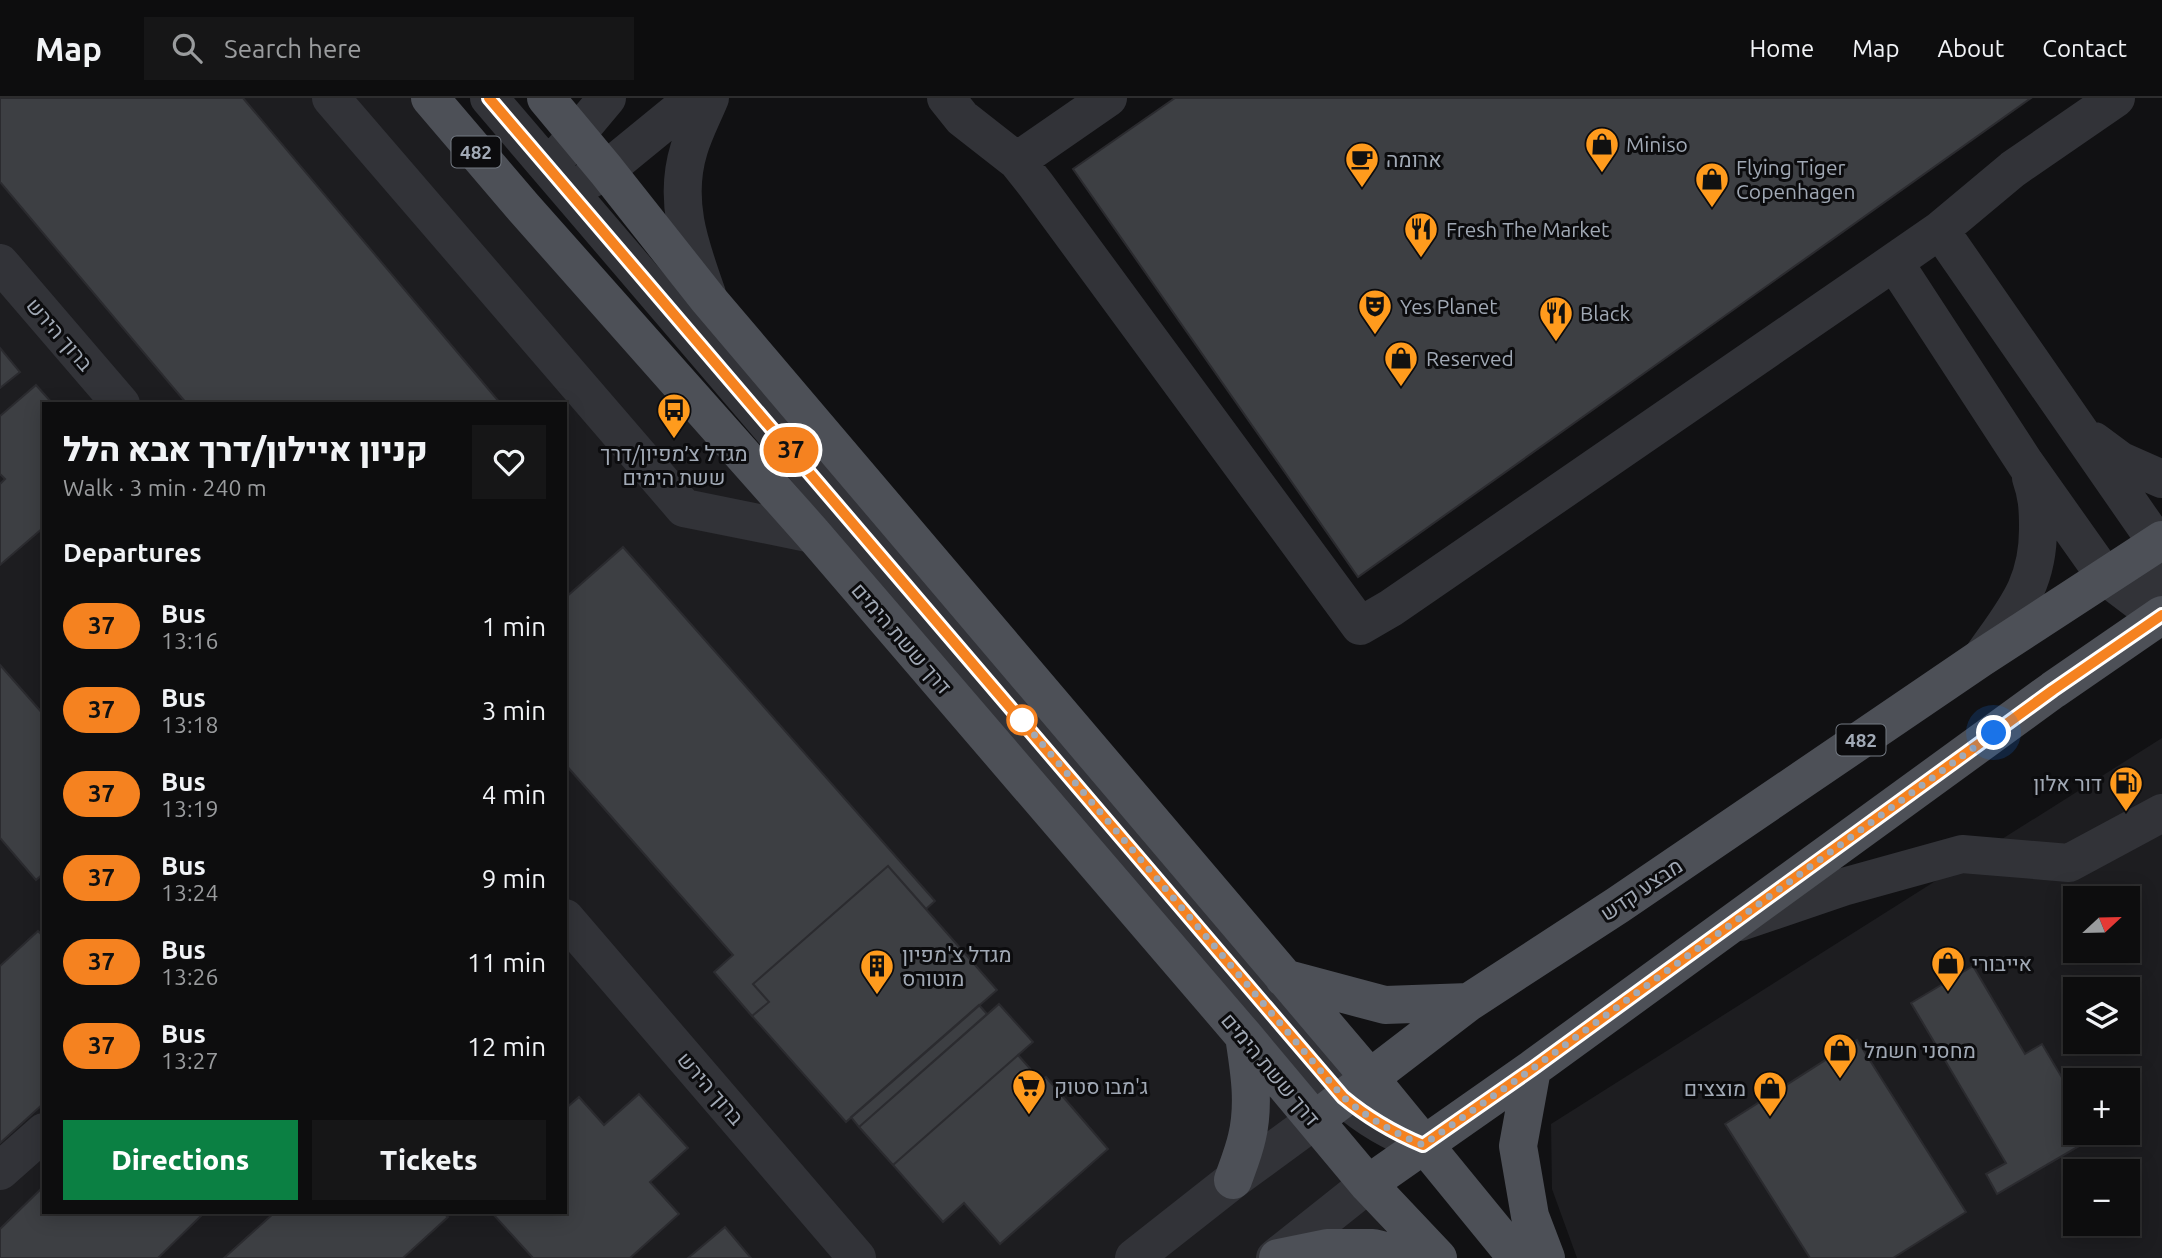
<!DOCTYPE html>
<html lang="en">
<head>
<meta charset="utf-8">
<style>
  body { margin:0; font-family:Ubuntu,Heebo,sans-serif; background:#161617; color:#f1f3f6; height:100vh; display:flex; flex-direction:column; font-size:26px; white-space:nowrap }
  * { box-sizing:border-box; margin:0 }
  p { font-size:23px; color:#9a9c9e }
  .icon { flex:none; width:38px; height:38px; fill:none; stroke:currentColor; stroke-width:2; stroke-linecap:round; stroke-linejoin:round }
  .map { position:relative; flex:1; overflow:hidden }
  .sheet { position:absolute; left:42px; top:304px; width:525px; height:812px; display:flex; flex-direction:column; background:#0d0d0e; border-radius:0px; box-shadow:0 4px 18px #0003,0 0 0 2px #2d2d2e }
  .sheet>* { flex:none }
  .badge { padding:0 14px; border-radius:23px; font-size:24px; line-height:46px }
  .needle { width:46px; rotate:68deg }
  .buttons { position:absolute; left:2063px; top:788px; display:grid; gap:14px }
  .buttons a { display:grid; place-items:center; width:77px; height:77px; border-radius:0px; background:#0d0d0e; box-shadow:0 4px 18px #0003,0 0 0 2px #2d2d2e; font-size:35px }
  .you { position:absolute; width:35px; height:35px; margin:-18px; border:5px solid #fff; border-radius:50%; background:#1a73e8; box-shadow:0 0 0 10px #1a73e833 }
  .map>.badge { position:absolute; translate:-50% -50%; box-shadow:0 0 0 4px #fff }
  h2 { padding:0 21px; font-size:26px; line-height:63px }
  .round { display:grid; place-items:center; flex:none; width:74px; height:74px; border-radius:0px; background:#161617 }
  .head { display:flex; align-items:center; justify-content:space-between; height:119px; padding:0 21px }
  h1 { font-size:33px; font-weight:800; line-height:52px }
  .cta { display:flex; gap:14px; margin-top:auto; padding:14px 21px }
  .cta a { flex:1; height:80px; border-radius:0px; background:#0b8043; color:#fff; font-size:28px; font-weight:800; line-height:80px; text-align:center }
  .cta a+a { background:#161617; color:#f1f3f6 }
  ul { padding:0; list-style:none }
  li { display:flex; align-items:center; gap:21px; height:84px; padding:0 21px }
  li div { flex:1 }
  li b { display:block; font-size:26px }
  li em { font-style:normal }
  li .badge { min-width:77px; font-weight:700; text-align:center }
  header { display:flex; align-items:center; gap:42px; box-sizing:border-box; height:98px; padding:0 35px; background:#0d0d0e; border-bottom:2px solid #2d2d2e }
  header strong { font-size:33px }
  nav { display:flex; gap:38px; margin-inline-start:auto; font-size:24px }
  .search { width:490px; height:63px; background:#161617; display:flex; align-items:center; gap:18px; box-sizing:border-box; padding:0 24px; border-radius:0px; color:#9a9c9e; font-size:26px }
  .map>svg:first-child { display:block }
  .built { fill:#1d1d20; fill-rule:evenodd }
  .building { fill:#3d3f43; stroke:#2b2b2f; stroke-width:2 }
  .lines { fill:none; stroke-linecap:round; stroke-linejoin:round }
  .minor { stroke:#323338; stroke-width:38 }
  .major { stroke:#4d5057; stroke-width:38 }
  .line-casing { stroke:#fff; stroke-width:16 }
  .line { stroke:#f58220; stroke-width:10 }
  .walk { stroke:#a1a9b5; stroke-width:7; stroke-dasharray:0 12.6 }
  .stop-dot { fill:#fff; stroke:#f58220; stroke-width:3.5 }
  .labels { text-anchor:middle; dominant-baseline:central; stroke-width:6; stroke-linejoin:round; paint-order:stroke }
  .shield { fill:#0c0c0e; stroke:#747a83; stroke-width:2 }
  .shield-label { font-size:19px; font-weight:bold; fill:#a1a9b5 }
  .poi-label { font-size:21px; fill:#a1a9b5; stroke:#0c0c0e; text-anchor:start }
  .street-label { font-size:21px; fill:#a1a9b5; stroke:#0c0c0e }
</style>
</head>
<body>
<header>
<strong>Map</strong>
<div class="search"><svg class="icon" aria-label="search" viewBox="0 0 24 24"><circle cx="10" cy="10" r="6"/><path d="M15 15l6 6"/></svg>Search here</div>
<nav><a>Home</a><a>Map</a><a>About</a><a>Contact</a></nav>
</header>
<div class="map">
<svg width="2162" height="1160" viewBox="0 0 2162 1160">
  <rect width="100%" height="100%" fill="#111113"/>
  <!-- built -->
  <path class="built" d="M0 0H417L1409 1160H0ZM44 306H565V1115H44Z
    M2162 640V1160H1577L1552 1091 1551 1026ZM2076 800H2128V852H2076ZM2076 891H2128V943H2076ZM2076 982H2128V1034H2076ZM2076 1073H2128V1125H2076Z"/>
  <!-- building -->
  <path class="building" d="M0 0H243L501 306H187L0 84Z
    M1175 0H2031L1358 479 1073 71Z
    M0 250 20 274 0 290Z
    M36 287 53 306H44V429L0 467V386L5 381 0 376V318Z
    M623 449 935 803 926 811 888 768 753 886 769 904 752 918 714 874 733 857 565 666V500Z
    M0 567 44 617V775L36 782 0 740Z
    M888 768 997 892 846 1024 752 918 769 904 753 886Z
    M38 833 44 839V1005L0 1045V868Z
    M1973 868 2025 956 2042 946 2076 1003V1034H2094L2096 1038 1997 1096 1986 1076 2006 1065 1911 905Z
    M999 906 1033 944 893 1067 859 1029Z
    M979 907 987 916 859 1029 851 1019Z
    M1857 942 1966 1114 1893 1160H1810L1725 1026Z
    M1018 957 1041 983 1046 979 1108 1051 1000 1146 964 1105 943 1124 893 1067Z
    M639 996 688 1050 650 1084 679 1116 630 1160H533L492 1115H565V1011L579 999 604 1027Z
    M44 1088V1115H204L158 1160H0V1131Z
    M274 1115H443L448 1119 403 1160H224Z
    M725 1129 751 1160H688Z"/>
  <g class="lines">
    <!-- minor -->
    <path class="minor" d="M331 0 684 410 813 436
      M489 0 1343 999C1368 1021 1392 1034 1423 1047
      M946 0 962 20 1017 63 1036 87 1360 528 1391 510 1894 164 1940 132 2013 71 2116 0
      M556 61 607 0
      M1017 63 1108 0
      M577 89 606 72 694 0
      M1940 132 2157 445 2159 519
      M1894 164 2025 365 2105 478 2159 519
      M0 165 121 306
      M707 196C690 148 673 103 689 51 694 34 703 17 710 0
      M2094 343 2121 363 2162 381
      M1982 559C2014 513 2039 487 2038 428 2038 410 2037 397 2031 380
      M565 820 857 1160
      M1740 824 1843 789 1962 756 2069 765 2162 715
      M0 1073 44 1034
      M1134 1160 1233 1082 1315 1022
      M1275 1160 1368 1086"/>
    <!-- major -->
    <path class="major" d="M430 0 523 109 813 436 1244 938 1368 1086 1438 1160
      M546 0 606 72 708 201 1369 979 1517 1160
      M1284 880 1385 907 1469 904
      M1532 971 1518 1048 1530 1118 1546 1160
      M1315 1022 1469 904 1618 807 1981 560 2162 442
      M1233 1082C1238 1068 1244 1053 1247 1039 1255 1005 1249 971 1244 938
      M1368 1086 1532 971 2053 592 2162 517
      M1278 1160 1327 1150H1373L1413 1160"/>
  </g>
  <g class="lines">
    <!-- line casing -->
    <g class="line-casing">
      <path id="line" d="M489 0 1343 999C1368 1020 1392 1034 1423 1047L1532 971 2053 592 2162 517"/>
    </g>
    <!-- line -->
    <use href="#line" class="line"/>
    <!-- walk -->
    <path class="walk" d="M1022 622 1020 620 1343 999C1368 1020 1392 1034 1423 1047L1532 971 1994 635"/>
  </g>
  <!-- icons -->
  <defs>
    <g id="shop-pin" transform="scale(1.75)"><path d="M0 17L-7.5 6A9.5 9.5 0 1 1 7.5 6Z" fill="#ff9b1d" stroke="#0c0c0e"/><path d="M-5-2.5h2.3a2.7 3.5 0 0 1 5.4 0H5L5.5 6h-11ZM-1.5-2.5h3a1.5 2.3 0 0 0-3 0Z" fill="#111"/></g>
    <g id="cafe-pin" transform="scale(1.75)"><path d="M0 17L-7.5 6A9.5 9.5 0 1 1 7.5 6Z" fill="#ff9b1d" stroke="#0c0c0e"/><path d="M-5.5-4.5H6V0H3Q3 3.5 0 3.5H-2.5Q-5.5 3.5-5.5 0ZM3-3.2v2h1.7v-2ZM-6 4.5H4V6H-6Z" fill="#111"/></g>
    <g id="restaurant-pin" transform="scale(1.75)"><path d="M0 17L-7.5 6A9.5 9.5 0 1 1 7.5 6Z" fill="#ff9b1d" stroke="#0c0c0e"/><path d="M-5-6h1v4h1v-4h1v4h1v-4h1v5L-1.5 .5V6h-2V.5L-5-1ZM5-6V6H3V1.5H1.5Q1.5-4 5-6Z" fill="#111"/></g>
    <g id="theatre-pin" transform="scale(1.75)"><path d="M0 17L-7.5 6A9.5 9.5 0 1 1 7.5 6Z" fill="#ff9b1d" stroke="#0c0c0e"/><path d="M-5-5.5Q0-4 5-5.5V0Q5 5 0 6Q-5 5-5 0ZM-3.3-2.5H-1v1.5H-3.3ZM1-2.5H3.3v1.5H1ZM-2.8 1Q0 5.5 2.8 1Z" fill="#111"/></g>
    <g id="bus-pin" transform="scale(1.75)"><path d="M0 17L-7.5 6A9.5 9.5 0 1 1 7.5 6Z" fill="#ff9b1d" stroke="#0c0c0e"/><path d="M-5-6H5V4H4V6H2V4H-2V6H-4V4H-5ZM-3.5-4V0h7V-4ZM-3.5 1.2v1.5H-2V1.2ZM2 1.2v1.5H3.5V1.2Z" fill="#111"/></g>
    <g id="fuel-pin" transform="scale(1.75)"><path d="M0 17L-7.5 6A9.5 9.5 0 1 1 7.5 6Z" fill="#ff9b1d" stroke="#0c0c0e"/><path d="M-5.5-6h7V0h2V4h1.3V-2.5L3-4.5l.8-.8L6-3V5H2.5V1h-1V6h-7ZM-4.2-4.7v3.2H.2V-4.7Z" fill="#111"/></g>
    <g id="building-pin" transform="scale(1.75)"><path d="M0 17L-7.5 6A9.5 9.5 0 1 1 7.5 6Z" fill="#ff9b1d" stroke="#0c0c0e"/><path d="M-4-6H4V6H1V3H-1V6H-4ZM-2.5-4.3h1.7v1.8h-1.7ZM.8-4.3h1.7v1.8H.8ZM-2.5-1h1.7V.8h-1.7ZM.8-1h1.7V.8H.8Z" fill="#111"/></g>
    <g id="supermarket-pin" transform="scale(1.75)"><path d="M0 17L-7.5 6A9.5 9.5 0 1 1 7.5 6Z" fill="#ff9b1d" stroke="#0c0c0e"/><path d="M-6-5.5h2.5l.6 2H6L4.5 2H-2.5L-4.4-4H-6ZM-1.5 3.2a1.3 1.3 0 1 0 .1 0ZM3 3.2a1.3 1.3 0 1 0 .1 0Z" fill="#111"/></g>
  </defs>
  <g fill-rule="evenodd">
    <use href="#shop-pin" x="1602" y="46"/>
    <use href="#cafe-pin" x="1362" y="61"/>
    <use href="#shop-pin" x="1712" y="81"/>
    <use href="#restaurant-pin" x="1421" y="131"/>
    <use href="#theatre-pin" x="1375" y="208"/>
    <use href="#restaurant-pin" x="1556" y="215"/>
    <use href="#shop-pin" x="1401" y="260"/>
    <use href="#bus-pin" x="674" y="312"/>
    <use href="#fuel-pin" x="2126" y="685"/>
    <use href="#shop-pin" x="1948" y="865"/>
    <use href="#building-pin" x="877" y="868"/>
    <use href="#shop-pin" x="1840" y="952"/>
    <use href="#supermarket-pin" x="1029" y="988"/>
    <use href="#shop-pin" x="1770" y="990"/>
  </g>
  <!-- markers -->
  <circle class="stop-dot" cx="1022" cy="622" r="14"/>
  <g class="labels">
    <!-- shield labels -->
    <g class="shield">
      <rect x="451.5" y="38.5" width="49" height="31" rx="5"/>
      <rect x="1836.5" y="626.5" width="49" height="31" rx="5"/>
    </g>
    <g class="shield-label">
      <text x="476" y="54">482</text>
      <text x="1861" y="642">482</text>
    </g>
    <!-- poi labels -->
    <g class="poi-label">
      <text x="1626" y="46">Miniso</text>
      <text x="1386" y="61">ארומה</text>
      <text x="1736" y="69">Flying Tiger<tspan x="1736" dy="24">Copenhagen</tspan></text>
      <text x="1446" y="131">Fresh The Market</text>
      <text x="1400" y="208">Yes Planet</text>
      <text x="1580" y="215">Black</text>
      <text x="1426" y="260">Reserved</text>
      <text x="674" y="355" text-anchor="middle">מגדל צ׳מפיון/דרך<tspan x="674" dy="24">ששת הימים</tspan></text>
      <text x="2102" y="685" text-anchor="end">דור אלון</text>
      <text x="902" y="856">מגדל צ'מפיון<tspan x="902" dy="24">מוטורס</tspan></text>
      <text x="1972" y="865">אייבורי</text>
      <text x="1864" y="952">מחסני חשמל</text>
      <text x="1054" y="988">ג'מבו סטוק</text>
      <text x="1746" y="990" text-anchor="end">מוצצים</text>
    </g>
    <!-- street labels -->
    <g class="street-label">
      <text transform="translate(60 236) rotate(49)">ברוך הירש</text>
      <text transform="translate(902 540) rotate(49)">דרך ששת הימים</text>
      <text transform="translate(1641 791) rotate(-34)">מבצע קדש</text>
      <text transform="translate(1271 971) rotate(50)">דרך ששת הימים</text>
      <text transform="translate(711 990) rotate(49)">ברוך הירש</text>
    </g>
  </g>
</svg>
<div class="buttons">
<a><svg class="needle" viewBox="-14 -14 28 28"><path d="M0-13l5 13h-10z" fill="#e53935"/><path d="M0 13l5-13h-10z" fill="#9a9c9e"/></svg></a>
<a><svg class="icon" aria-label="layers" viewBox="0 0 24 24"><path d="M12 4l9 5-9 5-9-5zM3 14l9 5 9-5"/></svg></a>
<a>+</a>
<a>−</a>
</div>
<div class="you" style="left:1994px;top:635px"></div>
<b class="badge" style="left:791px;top:352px;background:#f58220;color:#111">37</b>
<section class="sheet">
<div class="head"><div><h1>קניון איילון/דרך אבא הלל</h1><p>Walk · 3 min · 240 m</p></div><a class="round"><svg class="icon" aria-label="heart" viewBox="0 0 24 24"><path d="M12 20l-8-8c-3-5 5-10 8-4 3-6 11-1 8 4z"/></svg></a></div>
<h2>Departures</h2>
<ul>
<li><span class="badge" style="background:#f58220;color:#111">37</span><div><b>Bus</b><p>13:16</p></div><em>1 min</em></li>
<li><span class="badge" style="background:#f58220;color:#111">37</span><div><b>Bus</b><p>13:18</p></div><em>3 min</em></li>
<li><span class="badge" style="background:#f58220;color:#111">37</span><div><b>Bus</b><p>13:19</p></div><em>4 min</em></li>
<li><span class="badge" style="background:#f58220;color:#111">37</span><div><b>Bus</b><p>13:24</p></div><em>9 min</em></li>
<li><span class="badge" style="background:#f58220;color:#111">37</span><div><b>Bus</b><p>13:26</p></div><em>11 min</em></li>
<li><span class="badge" style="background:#f58220;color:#111">37</span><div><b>Bus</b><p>13:27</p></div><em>12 min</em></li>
</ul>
<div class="cta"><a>Directions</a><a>Tickets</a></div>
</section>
</div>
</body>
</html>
